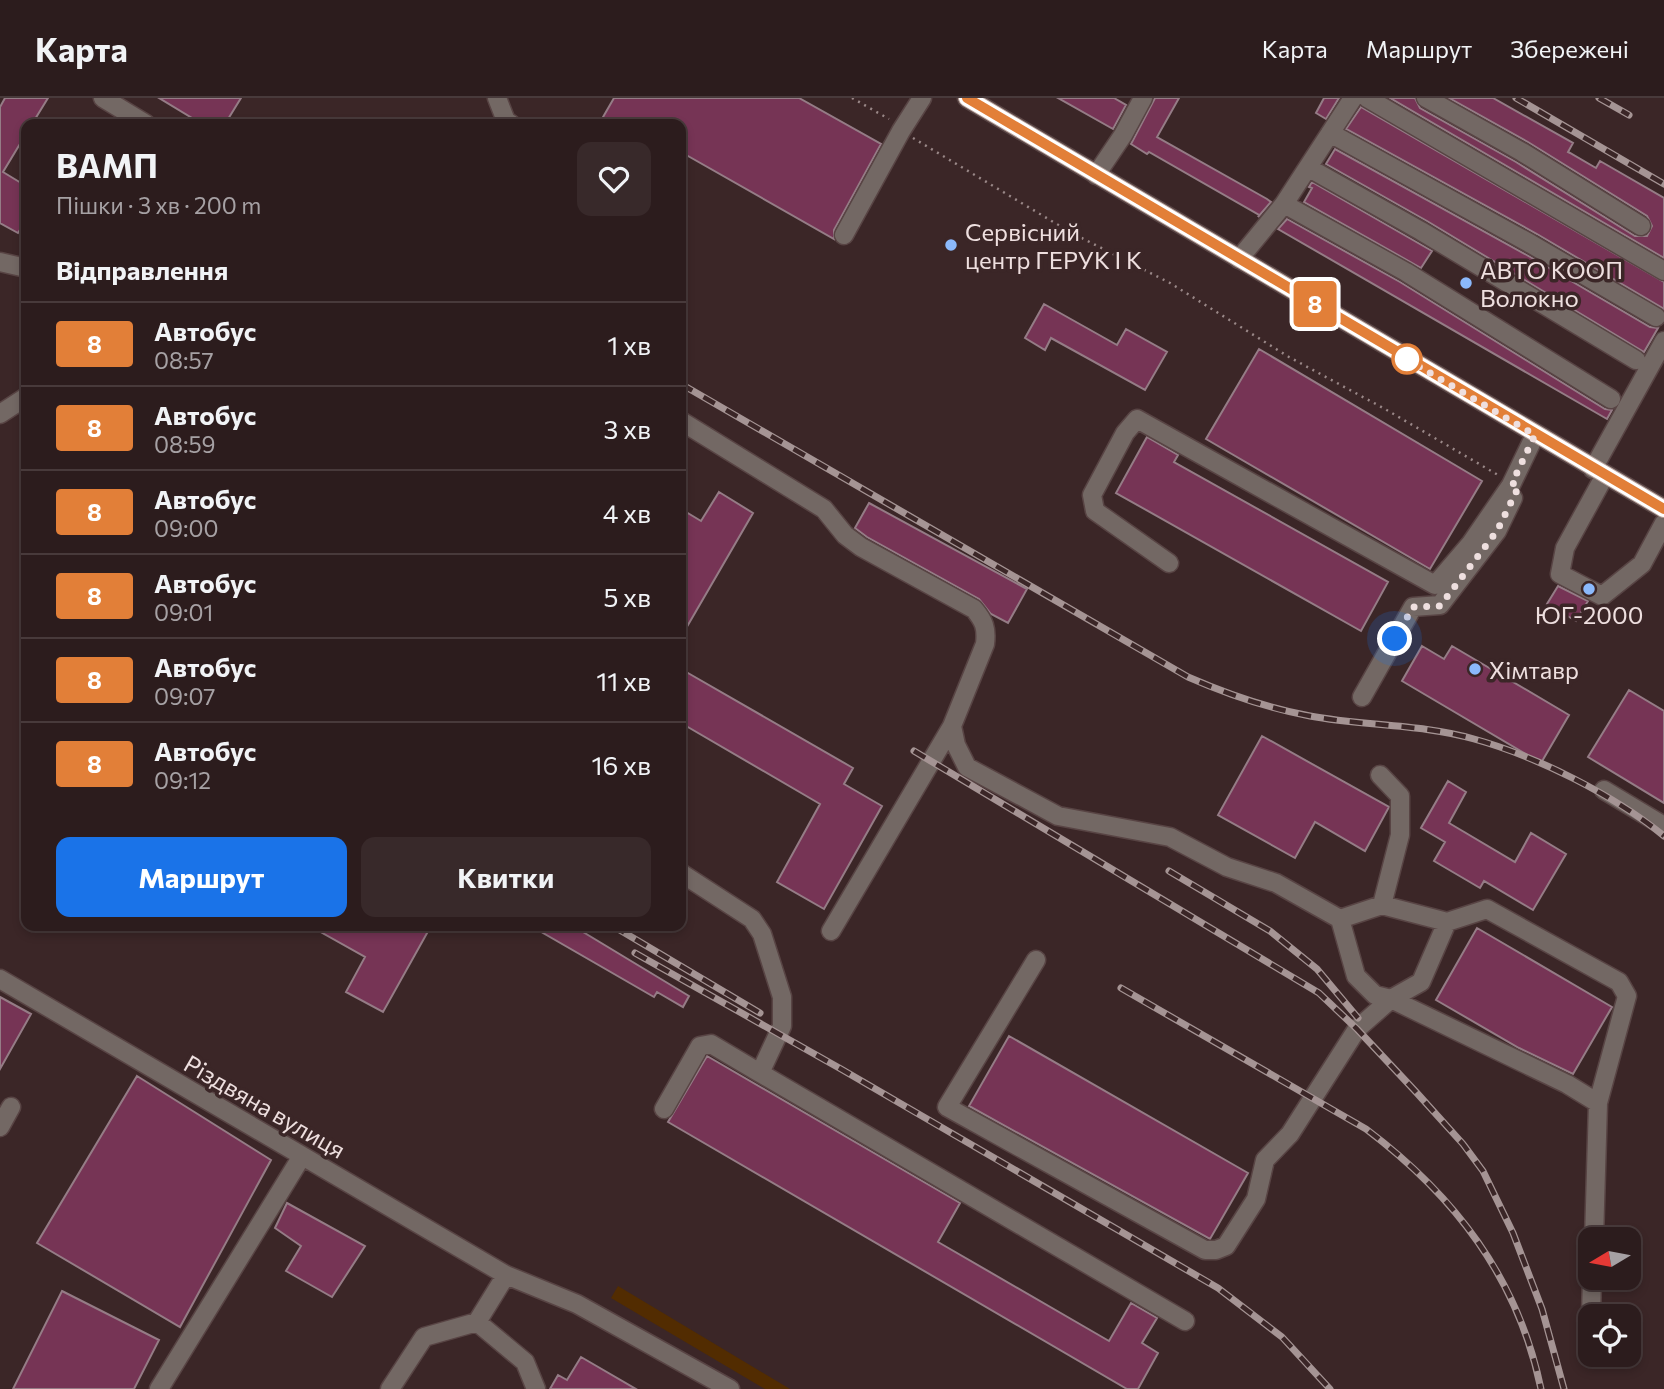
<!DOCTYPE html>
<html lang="uk">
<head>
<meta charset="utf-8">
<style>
  body { margin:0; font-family:Commissioner,sans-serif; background:#38292a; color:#f1f3f6; height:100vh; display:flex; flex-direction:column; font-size:26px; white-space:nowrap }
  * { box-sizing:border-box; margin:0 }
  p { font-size:23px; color:#a6a1a4 }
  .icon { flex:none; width:38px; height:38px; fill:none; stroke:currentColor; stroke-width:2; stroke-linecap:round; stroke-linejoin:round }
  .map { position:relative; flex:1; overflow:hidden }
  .sheet { position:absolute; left:21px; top:21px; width:665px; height:812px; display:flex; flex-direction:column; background:#2c1c1d; border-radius:14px; box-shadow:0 4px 10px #0003,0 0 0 2px #483a3b }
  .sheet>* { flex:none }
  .badge { padding:0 14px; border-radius:5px; font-size:24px; line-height:46px }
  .needle { width:46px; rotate:260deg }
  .controls { position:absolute; left:1578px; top:1129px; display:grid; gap:14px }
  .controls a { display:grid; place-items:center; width:63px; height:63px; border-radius:14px; background:#2c1c1d; box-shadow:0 4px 10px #0003,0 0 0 2px #483a3b; font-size:35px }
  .you { position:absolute; width:35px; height:35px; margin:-18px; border:5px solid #fff; border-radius:50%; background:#1a73e8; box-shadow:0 0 0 10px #1a73e833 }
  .map>.badge { position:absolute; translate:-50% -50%; box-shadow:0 0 0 4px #fff }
  h2 { padding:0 35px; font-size:26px; line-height:63px }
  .round { display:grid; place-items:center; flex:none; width:74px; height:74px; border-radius:14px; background:#38292a }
  .headline { display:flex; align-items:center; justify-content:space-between; height:119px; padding:0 35px }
  h1 { font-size:33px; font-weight:700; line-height:52px }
  .action { display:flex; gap:14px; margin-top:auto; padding:14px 35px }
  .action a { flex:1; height:80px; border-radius:14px; background:#1a73e8; color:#fff; font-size:28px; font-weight:700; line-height:80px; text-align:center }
  .action a+a { background:#38292a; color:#f1f3f6 }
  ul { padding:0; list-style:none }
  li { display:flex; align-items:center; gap:21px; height:84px; padding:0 35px; border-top:2px solid #483a3b }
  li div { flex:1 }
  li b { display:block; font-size:26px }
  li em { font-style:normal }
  li .badge { min-width:77px; font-weight:700; text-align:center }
  header { display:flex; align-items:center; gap:42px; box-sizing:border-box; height:98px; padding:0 35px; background:#2c1c1d; border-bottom:2px solid #483a3b }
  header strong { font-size:33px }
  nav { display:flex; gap:38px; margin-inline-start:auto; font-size:24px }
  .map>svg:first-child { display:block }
  .green { fill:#522c01 }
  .building { fill:#763455; stroke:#957c86; stroke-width:2 }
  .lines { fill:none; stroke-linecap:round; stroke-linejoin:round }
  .minor-casing { stroke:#584444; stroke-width:21 }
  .major-casing { stroke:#584444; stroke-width:21 }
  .path { stroke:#9a8888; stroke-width:2.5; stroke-dasharray:2 5; stroke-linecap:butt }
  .minor { stroke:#736864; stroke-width:18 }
  .major { stroke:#b8a29b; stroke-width:18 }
  .rail-casing { stroke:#a59494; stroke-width:7 }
  .rail { stroke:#3b2627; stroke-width:4.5; stroke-dasharray:13; stroke-linecap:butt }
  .line-casing { stroke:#fff; stroke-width:16 }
  .line { stroke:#e27f38; stroke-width:10 }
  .walk { stroke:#eedfdf; stroke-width:7; stroke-dasharray:0 12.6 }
  .poi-dot { fill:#8bb9fc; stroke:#3b2627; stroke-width:2.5 }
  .stop-dot { fill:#fff; stroke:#e27f38; stroke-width:3.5 }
  .labels { text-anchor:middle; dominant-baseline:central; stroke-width:7; stroke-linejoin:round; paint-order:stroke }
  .poi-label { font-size:24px; fill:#eedfdf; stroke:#3b2627; text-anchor:start }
  .street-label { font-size:24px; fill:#eedfdf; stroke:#3b2627 }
</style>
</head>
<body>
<header>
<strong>Карта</strong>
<nav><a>Карта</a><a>Маршрут</a><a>Збережені</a></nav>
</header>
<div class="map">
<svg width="1664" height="1291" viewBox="0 0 1664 1291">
  <rect width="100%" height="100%" fill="#3b2627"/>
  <!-- green -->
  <path class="green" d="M618 1188 790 1291H765L611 1200Z"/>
  <!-- building -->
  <path class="building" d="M5 0H48L32 26H26V36L3 74 26 88V122L18 135 0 125V9Z
    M159 0H241L225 26H202Z
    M614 0H799L881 46 834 132V141L681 54V26H599Z
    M1058 0H1114L1126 7 1113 31Z
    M1155 0H1179L1157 39 1267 101 1271 104 1258 119 1259 117 1149 54 1147 56 1131 46Z
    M1324 0H1339L1326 21 1316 15Z
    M1390 0H1415L1420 10 1516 64 1635 138H1647L1652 128 1647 118 1528 44 1449 0H1493L1573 45 1568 54 1570 55 1596 70 1600 63 1664 100V160Z
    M1361 9 1664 184V211L1537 136 1346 31Z
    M1335 51 1525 156 1650 229 1658 230 1644 254 1427 123 1326 66Z
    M1312 84 1432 153 1421 170 1304 104 1312 90 1309 89Z
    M1287 121 1400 184 1605 311 1612 312 1607 321 1278 131Z
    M1044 206 1117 247 1126 231 1167 254 1145 292 1051 240 1045 252 1025 240Z
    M1259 251 1482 383 1430 471 1206 341Z
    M1147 339 1178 357 1174 364 1388 484 1361 533 1116 395Z
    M719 394 753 415 681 539V411L701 423Z
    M869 405 1027 491 1008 525 991 516 979 501 867 439 855 430Z
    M1558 488 1588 503 1576 523 1547 506Z
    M1422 548 1444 561 1452 548 1569 617 1541 665 1402 583Z
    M681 571 853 670 844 686 882 708 824 811 777 784 820 706 681 625Z
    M1629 592 1664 613V705L1588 659Z
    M1262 638 1389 709 1365 753 1315 724 1295 760 1218 717Z
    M1448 683 1466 694 1449 725 1515 764 1531 735 1566 756 1533 812 1484 783 1480 790 1434 763 1445 744 1421 730Z
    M310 828H431L383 914 346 894 365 859Z
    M531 828H573L689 898 683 909 657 894 654 899Z
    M1477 830 1612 909 1573 976 1519 950 1436 902Z
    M0 899 31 916 0 971Z
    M1009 938 1248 1075 1210 1141 969 1008Z
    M707 958 960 1105 938 1144 1109 1243 1131 1205 1157 1220 1142 1245 1158 1255 1138 1291H1127L668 1024Z
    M137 978 271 1062 180 1229 37 1145Z
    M287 1105 365 1148 332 1199 286 1173 301 1148 275 1130Z
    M62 1193 159 1242 134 1291H13Z
    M581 1259 636 1291H550L558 1277 567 1282Z"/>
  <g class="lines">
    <!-- minor casing -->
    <g class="minor-casing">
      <path id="minor" d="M103 0 146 26
        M497 0 506 23 511 26
        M1367 0 1664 173
        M1426 0 1522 54 1641 128
        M1330 35 1531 146 1656 219
        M1309 70 1421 133 1636 262
        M1096 77 1123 37 1143 0
        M1284 106 1406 174 1611 301
        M844 137 901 33 922 0
        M1239 161 1284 106 1353 0
        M0 164 26 170
        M0 316 26 299
        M681 323 824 411 845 437 861 449 974 511C984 523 987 530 985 546L952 628 956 647 967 669 1058 718 1170 739 1227 769 1276 785 1340 821 1356 878 1375 897 1391 901 1421 884 1447 824 1382 807 1340 821
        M1593 371 1664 243
        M1605 377 1565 450 1560 476 1602 498 1642 466 1664 425
        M1169 465 1095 413 1092 397 1125 335 1137 321 1435 487 1471 445 1511 387 1535 337
        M1362 599 1413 509 1440 507 1497 433 1513 400
        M1380 677 1400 698V737L1382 807
        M1604 692 1664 728
        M681 775 752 821 762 836 782 899V928L760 975 1185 1223
        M1447 824 1487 811 1619 884 1627 898 1598 1005 1594 1141
        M831 833 952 628
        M1036 862 947 1009 1205 1152H1216L1226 1148 1256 1101 1265 1062 1290 1036 1357 931 1391 901 1567 986 1598 1005
        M0 881 506 1177 577 1206 730 1291
        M664 1011 700 948 711 946 760 975
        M0 1029 11 1009
        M1591 1218 1592 1180
        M477 1224 525 1264 536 1291
        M1590 1243 1591 1231
        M159 1291 302 1058
        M390 1291 424 1239 477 1224 506 1177"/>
    </g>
    <!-- major casing -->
    <g class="major-casing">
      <path id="major" d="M967 0 1664 411"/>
    </g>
    <!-- path -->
    <path class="path" d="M852 0 889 21
      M913 40 1070 134 1170 185 1289 259 1385 311 1498 377"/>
    <!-- minor -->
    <use href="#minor" class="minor"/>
    <!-- major -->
    <use href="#major" class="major"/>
    <!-- rail casing -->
    <g class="rail-casing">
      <path id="rail" d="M1516 0 1664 86
        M1599 0 1629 17
        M681 286 1188 579C1227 596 1267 610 1310 618 1363 628 1422 626 1474 641 1536 658 1614 697 1664 738
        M914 653 1319 895 1357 931 1416 994 1463 1046 1483 1073 1513 1135 1542 1211 1564 1291
        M1169 773 1270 833 1317 871 1358 920
        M613 828 760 915
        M635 855 841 971 1218 1190 1282 1239 1330 1291
        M1121 890 1366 1031C1455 1098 1518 1180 1541 1291"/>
    </g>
    <!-- rail -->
    <use href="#rail" class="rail"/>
  </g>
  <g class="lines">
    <!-- line casing -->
    <g class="line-casing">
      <path id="line" d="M967 0 1664 411"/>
    </g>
    <!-- line -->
    <use href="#line" class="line"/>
    <!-- walk -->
    <path class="walk" d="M1395 541 1413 509 1440 508 1497 433 1519 388 1512 385 1535 337 1398 256 1407 261"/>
  </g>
  <!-- markers -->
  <g class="poi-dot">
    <circle cx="951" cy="147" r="7"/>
    <circle cx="1466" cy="185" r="7"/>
    <circle cx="1589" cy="491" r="7"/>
    <circle cx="1475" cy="571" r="7"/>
  </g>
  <circle class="stop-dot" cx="1407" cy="261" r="14"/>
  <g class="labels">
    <!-- poi labels -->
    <g class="poi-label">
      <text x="965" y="133">Сервісний<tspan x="965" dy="28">центр ГЕРУК І К</tspan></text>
      <text x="1480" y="171">АВТО КООП<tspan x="1480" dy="28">Волокно</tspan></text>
      <text x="1589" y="516" text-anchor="middle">ЮГ-2000</text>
      <text x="1489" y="571">Хімтавр</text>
    </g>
    <!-- street labels -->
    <g class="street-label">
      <text transform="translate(265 1008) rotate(30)">Різдвяна вулиця</text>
    </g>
  </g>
</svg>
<div class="controls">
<a><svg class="needle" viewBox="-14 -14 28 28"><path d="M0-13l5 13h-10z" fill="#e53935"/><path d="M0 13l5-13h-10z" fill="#a6a1a4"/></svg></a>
<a><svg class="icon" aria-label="locate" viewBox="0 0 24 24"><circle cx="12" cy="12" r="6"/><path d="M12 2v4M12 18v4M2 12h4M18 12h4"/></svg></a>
</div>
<div class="you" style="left:1395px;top:541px"></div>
<b class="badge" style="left:1315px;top:206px;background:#e27f38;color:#fff">8</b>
<section class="sheet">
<div class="headline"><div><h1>ВАМП</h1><p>Пішки · 3 хв · 200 m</p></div><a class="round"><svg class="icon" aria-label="heart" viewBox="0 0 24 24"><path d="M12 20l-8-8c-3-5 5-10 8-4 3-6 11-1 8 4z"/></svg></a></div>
<h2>Відправлення</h2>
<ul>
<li><span class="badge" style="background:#e27f38;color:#fff">8</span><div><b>Автобус</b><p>08:57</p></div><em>1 хв</em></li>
<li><span class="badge" style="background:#e27f38;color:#fff">8</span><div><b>Автобус</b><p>08:59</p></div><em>3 хв</em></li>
<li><span class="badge" style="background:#e27f38;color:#fff">8</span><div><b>Автобус</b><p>09:00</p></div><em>4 хв</em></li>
<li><span class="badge" style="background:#e27f38;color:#fff">8</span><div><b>Автобус</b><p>09:01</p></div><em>5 хв</em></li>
<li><span class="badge" style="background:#e27f38;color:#fff">8</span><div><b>Автобус</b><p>09:07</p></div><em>11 хв</em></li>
<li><span class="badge" style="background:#e27f38;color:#fff">8</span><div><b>Автобус</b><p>09:12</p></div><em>16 хв</em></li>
</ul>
<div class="action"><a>Маршрут</a><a>Квитки</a></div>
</section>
</div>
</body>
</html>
